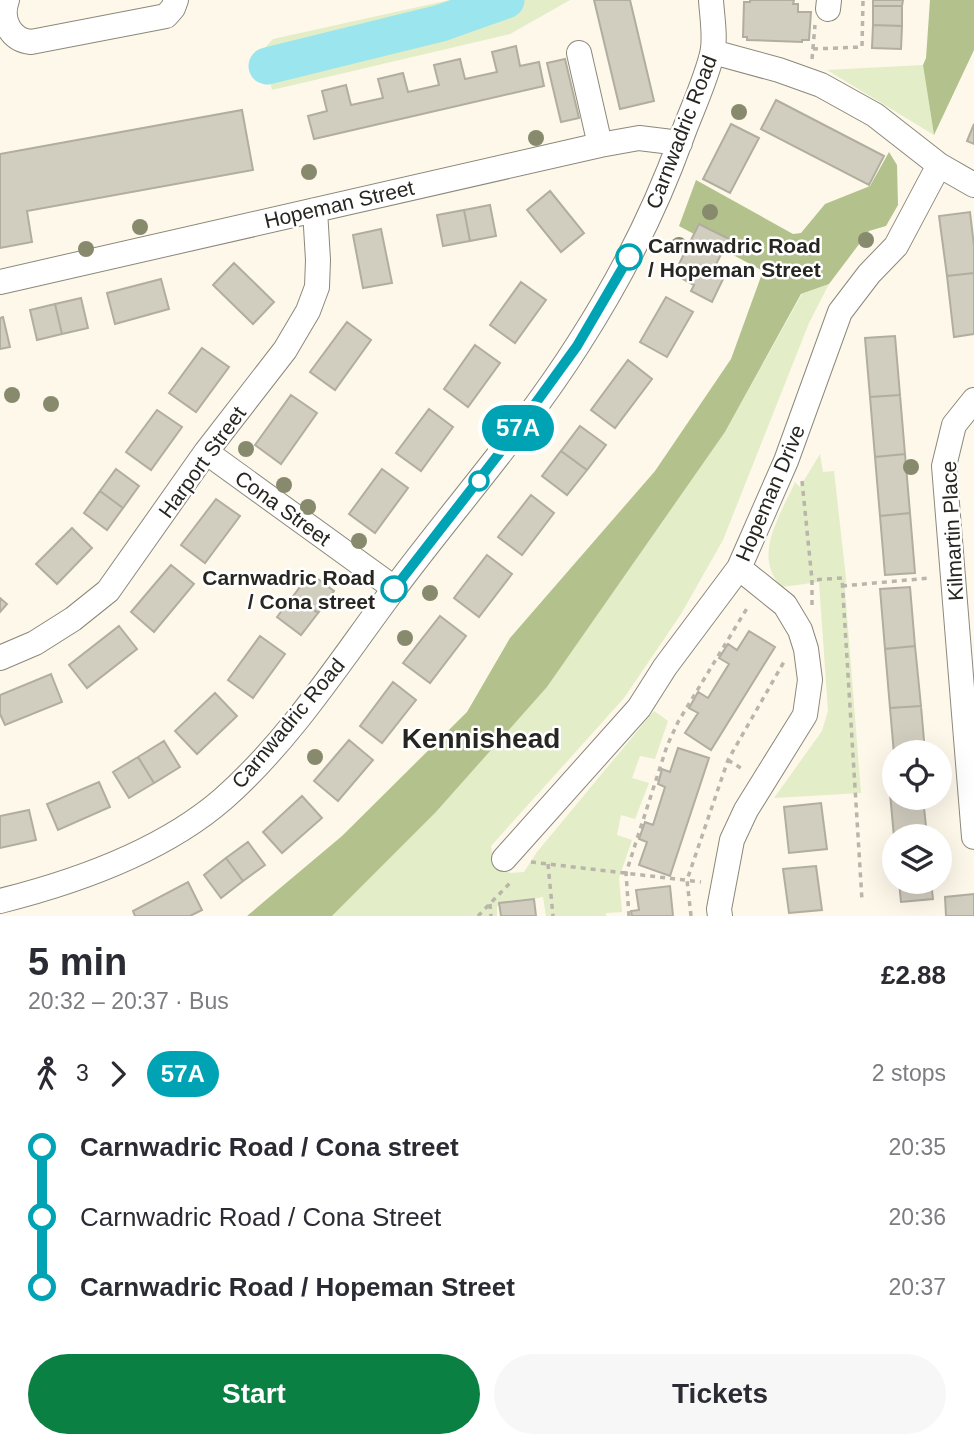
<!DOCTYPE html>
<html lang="en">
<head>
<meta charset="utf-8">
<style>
  body { margin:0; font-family:Arial,sans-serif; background:#f7f7f7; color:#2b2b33; height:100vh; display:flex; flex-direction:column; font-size:26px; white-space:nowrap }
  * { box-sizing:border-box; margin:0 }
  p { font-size:23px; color:#7c7c81 }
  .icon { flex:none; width:38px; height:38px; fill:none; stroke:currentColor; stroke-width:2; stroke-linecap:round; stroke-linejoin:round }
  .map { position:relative; height:916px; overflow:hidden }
  .details { display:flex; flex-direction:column; background:#fff; flex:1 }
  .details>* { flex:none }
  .badge { padding:0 14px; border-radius:23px; font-size:24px; line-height:46px }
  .buttons { position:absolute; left:882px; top:740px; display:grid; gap:14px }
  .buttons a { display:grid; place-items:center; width:70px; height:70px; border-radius:50%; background:#fff; box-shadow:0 7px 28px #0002; font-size:35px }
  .map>.badge { position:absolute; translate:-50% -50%; box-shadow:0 0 0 4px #fff }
  .legs { display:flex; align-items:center; gap:10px; height:77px; padding:0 28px; font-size:23px }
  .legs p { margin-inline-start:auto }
  .overview { display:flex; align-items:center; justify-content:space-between; height:119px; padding:0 28px }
  h1 { font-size:38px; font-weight:700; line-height:52px }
  .button { display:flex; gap:14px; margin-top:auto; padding:14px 28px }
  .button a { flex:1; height:80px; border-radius:42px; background:#0b8043; color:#fff; font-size:28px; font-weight:700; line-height:80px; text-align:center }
  .button a+a { background:#f7f7f7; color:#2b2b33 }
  ul { padding:0 28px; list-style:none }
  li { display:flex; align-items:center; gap:24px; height:70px; font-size:26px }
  li i { display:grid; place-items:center; width:10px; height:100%; margin:0 9px; background:currentColor }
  li i::after { content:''; width:18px; height:18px; margin:-9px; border:5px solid; border-radius:50%; background:#fff }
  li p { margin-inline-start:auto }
  li:first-child i { background:linear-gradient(#0000 50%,currentColor 0) }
  li:last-child i { background:linear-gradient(currentColor 50%,#0000 0) }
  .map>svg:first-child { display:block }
  .green { fill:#e3edc8 }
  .forest { fill:#b3c28c }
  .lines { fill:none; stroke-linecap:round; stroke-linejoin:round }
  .river { stroke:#9be5ee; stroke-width:37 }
  .building { fill:#d1cdbf; stroke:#b1ad9f; stroke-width:2 }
  .minor-casing { stroke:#8c887b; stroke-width:26 }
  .path { stroke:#b9b5aa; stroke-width:3.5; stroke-dasharray:5 5; stroke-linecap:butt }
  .minor { stroke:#fff; stroke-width:24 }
  .tree { fill:#878a6d }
  .line-1-casing { stroke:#fff; stroke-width:16 }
  .line-1 { stroke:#00a3b4; stroke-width:10 }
  .stop-1-dot { fill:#fff; stroke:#00a3b4; stroke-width:3.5 }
  .labels { text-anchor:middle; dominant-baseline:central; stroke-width:5; stroke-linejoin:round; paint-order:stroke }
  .street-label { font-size:21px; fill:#272621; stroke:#fff }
  .stop-label { font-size:21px; font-weight:bold; fill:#272621; stroke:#fff; text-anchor:start }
  .district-label { font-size:28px; font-weight:bold; fill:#272621; stroke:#fff }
</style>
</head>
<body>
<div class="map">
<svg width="974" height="916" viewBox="0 0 974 916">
  <rect width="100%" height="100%" fill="#fdf8ea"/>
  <!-- green -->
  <path class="green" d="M450 0H570L510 34 272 90 263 50 273 39Z
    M923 65 934 135 827 70Z
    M829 284 809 323 723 540 681 614 624 698 491 846 493 860 510 873 524 872 537 852 654 711 668 721 655 759 640 756 632 778 649 783 635 819 621 815 617 835 632 840 619 878 622 912 606 913V916H546L543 897 497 906V916H332L436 812 547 687 725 432 802 294Z
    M820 454 823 472 834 471 846 578 845 590 861 793 774 798 822 731 828 711 819 582 782 587C751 556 781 515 795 482L800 487Z"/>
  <!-- forest -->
  <path class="forest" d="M930 0H974V50L934 135 923 65 926 58Z
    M889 152 897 165 898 205 886 226 869 231 829 284 801 294 725 432 547 687 436 812 332 916H247L342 836 467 712 510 638 655 471 731 359 763 271 679 226 696 180 793 234 801 233 825 204 870 186Z"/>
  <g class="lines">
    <!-- river -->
    <path class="river" d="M267 66 441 23 506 0"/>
  </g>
  <!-- building -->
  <path class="building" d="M594 0H630L654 101 620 109Z
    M750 0H794L793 4H798V12H811L809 40H802V42L747 40V37H743L744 2H750Z
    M873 0H903L902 6H873Z
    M873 6H902V26L873 25Z
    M873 25 902 26 901 49 872 48Z
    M516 46 520 66 539 62 544 86 314 139 308 116 327 111 322 91 346 85 351 105 383 98 378 79 403 73 408 92 439 85 434 65 460 59 465 79 497 72 492 52Z
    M565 59 579 118 561 122 547 63Z
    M776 100 884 156 869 185 761 129Z
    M242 110 253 170 27 211 32 242 0 248V154Z
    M731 124 759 138 730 193 703 179Z
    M974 124V144L967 141Z
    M550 191 584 233 561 252 527 210Z
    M490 205 496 236 470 241 464 210Z
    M464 210 470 241 443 246 437 215Z
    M970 212 974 246V273L947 276 939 216Z
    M699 224 729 239 712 272 723 279 712 302 691 291 694 285 674 274Z
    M381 229 392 283 363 288 353 235Z
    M234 263 274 302 253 324 213 285Z
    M974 273V334L954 337 947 276Z
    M161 279 169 309 115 324 107 293Z
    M521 282 546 300 515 343 490 325Z
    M666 297 693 312 667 357 640 342Z
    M81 298 88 328 62 334 55 304Z
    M55 304 62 334 37 340 30 310Z
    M3 317 10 347 0 349V318Z
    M347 322 371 340 335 390 310 372Z
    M895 336 900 395 870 397 865 338Z
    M475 345 500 363 468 407 444 389Z
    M202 348 229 367 196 412 169 393Z
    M628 360 652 379 615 428 591 410Z
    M291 395 317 413 281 464 255 445Z
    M900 395 905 454 875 457 870 397Z
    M429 409 453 427 421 471 396 453Z
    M157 410 182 427 151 470 126 452Z
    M580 426 606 445 587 470 561 451Z
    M561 451 587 470 567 495 542 476Z
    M905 454 910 513 880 516 875 457Z
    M116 469 139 486 123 508 100 491Z
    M382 469 408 488 375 533 349 514Z
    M100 491 123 508 107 530 84 513Z
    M531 495 554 513 522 555 498 537Z
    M216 499 240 516 205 563 181 545Z
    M910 513 915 573 885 575 880 516Z
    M72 528 92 548 57 584 36 564Z
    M487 555 512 574 479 617 454 598Z
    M171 565 194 584 154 632 131 612Z
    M310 573 334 591 318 613 294 595Z
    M910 587 915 646 885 649 880 589Z
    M294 595 318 613 301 635 277 617Z
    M0 598 7 604 0 612Z
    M440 616 466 636 430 683 403 663Z
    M119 626 137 649 87 688 69 665Z
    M749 631 775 647 711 750 685 733 698 713 689 708 698 692 708 698 729 664 719 658 728 644 737 650Z
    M260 636 285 654 253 698 228 680Z
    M915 646 921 706 890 708 885 649Z
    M51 674 62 702 5 725 0 714V695Z
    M393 682 416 700 382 743 360 726Z
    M215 693 237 716 197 754 175 731Z
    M921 706 925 752H894V754L890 708Z
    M349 740 373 760 338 801 314 781Z
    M164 741 180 767 154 783 138 757Z
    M678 748 709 758 670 876 639 865 647 842 639 839 645 822 653 825 665 787 658 784 662 769 670 772Z
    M138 757 154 783 129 798 113 772Z
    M99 782 110 807 58 830 47 804Z
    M889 782H894V798H923L927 836 894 837Z
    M302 796 322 818 282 853 263 832Z
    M821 803 827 849 789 853 784 807Z
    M29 810 36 840 0 848V816Z
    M248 842 265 865 243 881 226 858Z
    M226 858 243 881 221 898 204 875Z
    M816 866 822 910 789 913 783 869Z
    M188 882 202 910 190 916H135L133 911Z
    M899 882H931L933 899 901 902Z
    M670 886 673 916H632L631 911 639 910 636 890Z
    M974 894V916H946L945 897Z
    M534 899 536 916H501L499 903Z"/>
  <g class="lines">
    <!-- minor casing -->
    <g class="minor-casing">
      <path id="minor" d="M7 0C0 19 10 40 31 42L166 16 173 8 176 0
        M828 9 829 0
        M713 52 779 70 821 85 875 115 939 165 974 185
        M579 53 600 145
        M0 282 600 145 639 138 680 143
        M974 400 954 425 944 466 974 837
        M206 452 394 588
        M0 658 35 643 73 619 108 591 206 452 285 350 308 311 317 287 318 260 315 210
        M504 859 639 708 665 667 739 568 786 461 840 312 869 274 896 246 939 165
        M0 901C76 882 163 851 223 799 291 739 340 661 394 589 455 507 524 430 579 343 620 279 655 211 681 139 691 111 705 83 712 54 716 38 712 17 711 0
        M720 916 719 909 732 840 746 810 805 715 810 680 806 649 800 630 785 605 739 568"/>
    </g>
    <!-- path -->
    <path class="path" d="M813 49 862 47 863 0
      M812 59 815 25
      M802 481 812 580
      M842 586 930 578
      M812 605V580L842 578 862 900
      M728 760 744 770
      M531 862 701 882
      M548 864 553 916
      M490 904 491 916
      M478 916 511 882
      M629 916 626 873 667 746 678 722 749 605
      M691 916 687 880 728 760 785 660"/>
    <!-- minor -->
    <use href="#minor" class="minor"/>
  </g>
  <!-- trees -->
  <g class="tree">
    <circle cx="739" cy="112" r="8"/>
    <circle cx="536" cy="138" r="8"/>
    <circle cx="309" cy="172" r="8"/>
    <circle cx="710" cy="212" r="8"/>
    <circle cx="140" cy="227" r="8"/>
    <circle cx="866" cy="240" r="8"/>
    <circle cx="679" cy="245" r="8"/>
    <circle cx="86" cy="249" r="8"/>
    <circle cx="12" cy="395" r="8"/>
    <circle cx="51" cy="404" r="8"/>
    <circle cx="246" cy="449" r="8"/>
    <circle cx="911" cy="467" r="8"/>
    <circle cx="284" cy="485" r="8"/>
    <circle cx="308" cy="507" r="8"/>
    <circle cx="359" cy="541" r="8"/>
    <circle cx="430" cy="593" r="8"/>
    <circle cx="405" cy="638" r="8"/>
    <circle cx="315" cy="757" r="8"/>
  </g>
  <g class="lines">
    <!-- line-1 casing -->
    <g class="line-1-casing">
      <path id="line-1" d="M394 589 498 455 577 346 629 257"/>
    </g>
    <!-- line-1 -->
    <use href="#line-1" class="line-1"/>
  </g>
  <!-- markers -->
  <g class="stop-1-dot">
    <circle cx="629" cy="257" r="12"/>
    <circle cx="479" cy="481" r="9"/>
    <circle cx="394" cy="589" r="12"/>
  </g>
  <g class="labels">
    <!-- street labels -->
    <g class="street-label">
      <text transform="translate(681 132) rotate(-69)">Carnwadric Road</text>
      <text transform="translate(339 204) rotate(-13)">Hopeman Street</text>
      <text transform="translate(202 462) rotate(-54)">Harport Street</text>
      <text transform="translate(770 493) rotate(-67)">Hopeman Drive</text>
      <text transform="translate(283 508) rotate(36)">Cona Street</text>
      <text transform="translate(952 531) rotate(-93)">Kilmartin Place</text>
      <text transform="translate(288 723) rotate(-50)">Carnwadric Road</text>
    </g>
    <!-- stop labels -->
    <g class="stop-label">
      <text x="648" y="245">Carnwadric Road<tspan x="648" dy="24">/ Hopeman Street</tspan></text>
      <text x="375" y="577" text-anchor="end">Carnwadric Road<tspan x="375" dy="24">/ Cona street</tspan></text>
    </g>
    <!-- district labels -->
    <g class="district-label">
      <text x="481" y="738">Kennishead</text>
    </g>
  </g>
</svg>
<div class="buttons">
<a><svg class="icon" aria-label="locate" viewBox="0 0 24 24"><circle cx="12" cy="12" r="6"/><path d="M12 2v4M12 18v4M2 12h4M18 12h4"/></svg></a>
<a><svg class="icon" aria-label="layers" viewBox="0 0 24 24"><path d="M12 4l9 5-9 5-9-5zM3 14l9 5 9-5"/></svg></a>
</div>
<b class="badge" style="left:518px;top:428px;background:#00a3b4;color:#fff">57A</b>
</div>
<section class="details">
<div class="overview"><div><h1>5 min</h1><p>20:32 – 20:37 · Bus</p></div><b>£2.88</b></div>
<div class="legs"><svg class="icon" aria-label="walk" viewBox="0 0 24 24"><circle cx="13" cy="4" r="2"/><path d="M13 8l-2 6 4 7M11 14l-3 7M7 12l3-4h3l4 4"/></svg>3<svg class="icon" aria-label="forward" viewBox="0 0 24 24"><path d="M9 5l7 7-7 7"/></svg><b class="badge" style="background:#00a3b4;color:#fff">57A</b><p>2 stops</p></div>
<ul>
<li><i style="color:#00a3b4"></i><b>Carnwadric Road / Cona street</b><p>20:35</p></li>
<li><i style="color:#00a3b4"></i><span>Carnwadric Road / Cona Street</span><p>20:36</p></li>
<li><i style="color:#00a3b4"></i><b>Carnwadric Road / Hopeman Street</b><p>20:37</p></li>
</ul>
<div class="button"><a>Start</a><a>Tickets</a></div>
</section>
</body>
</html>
